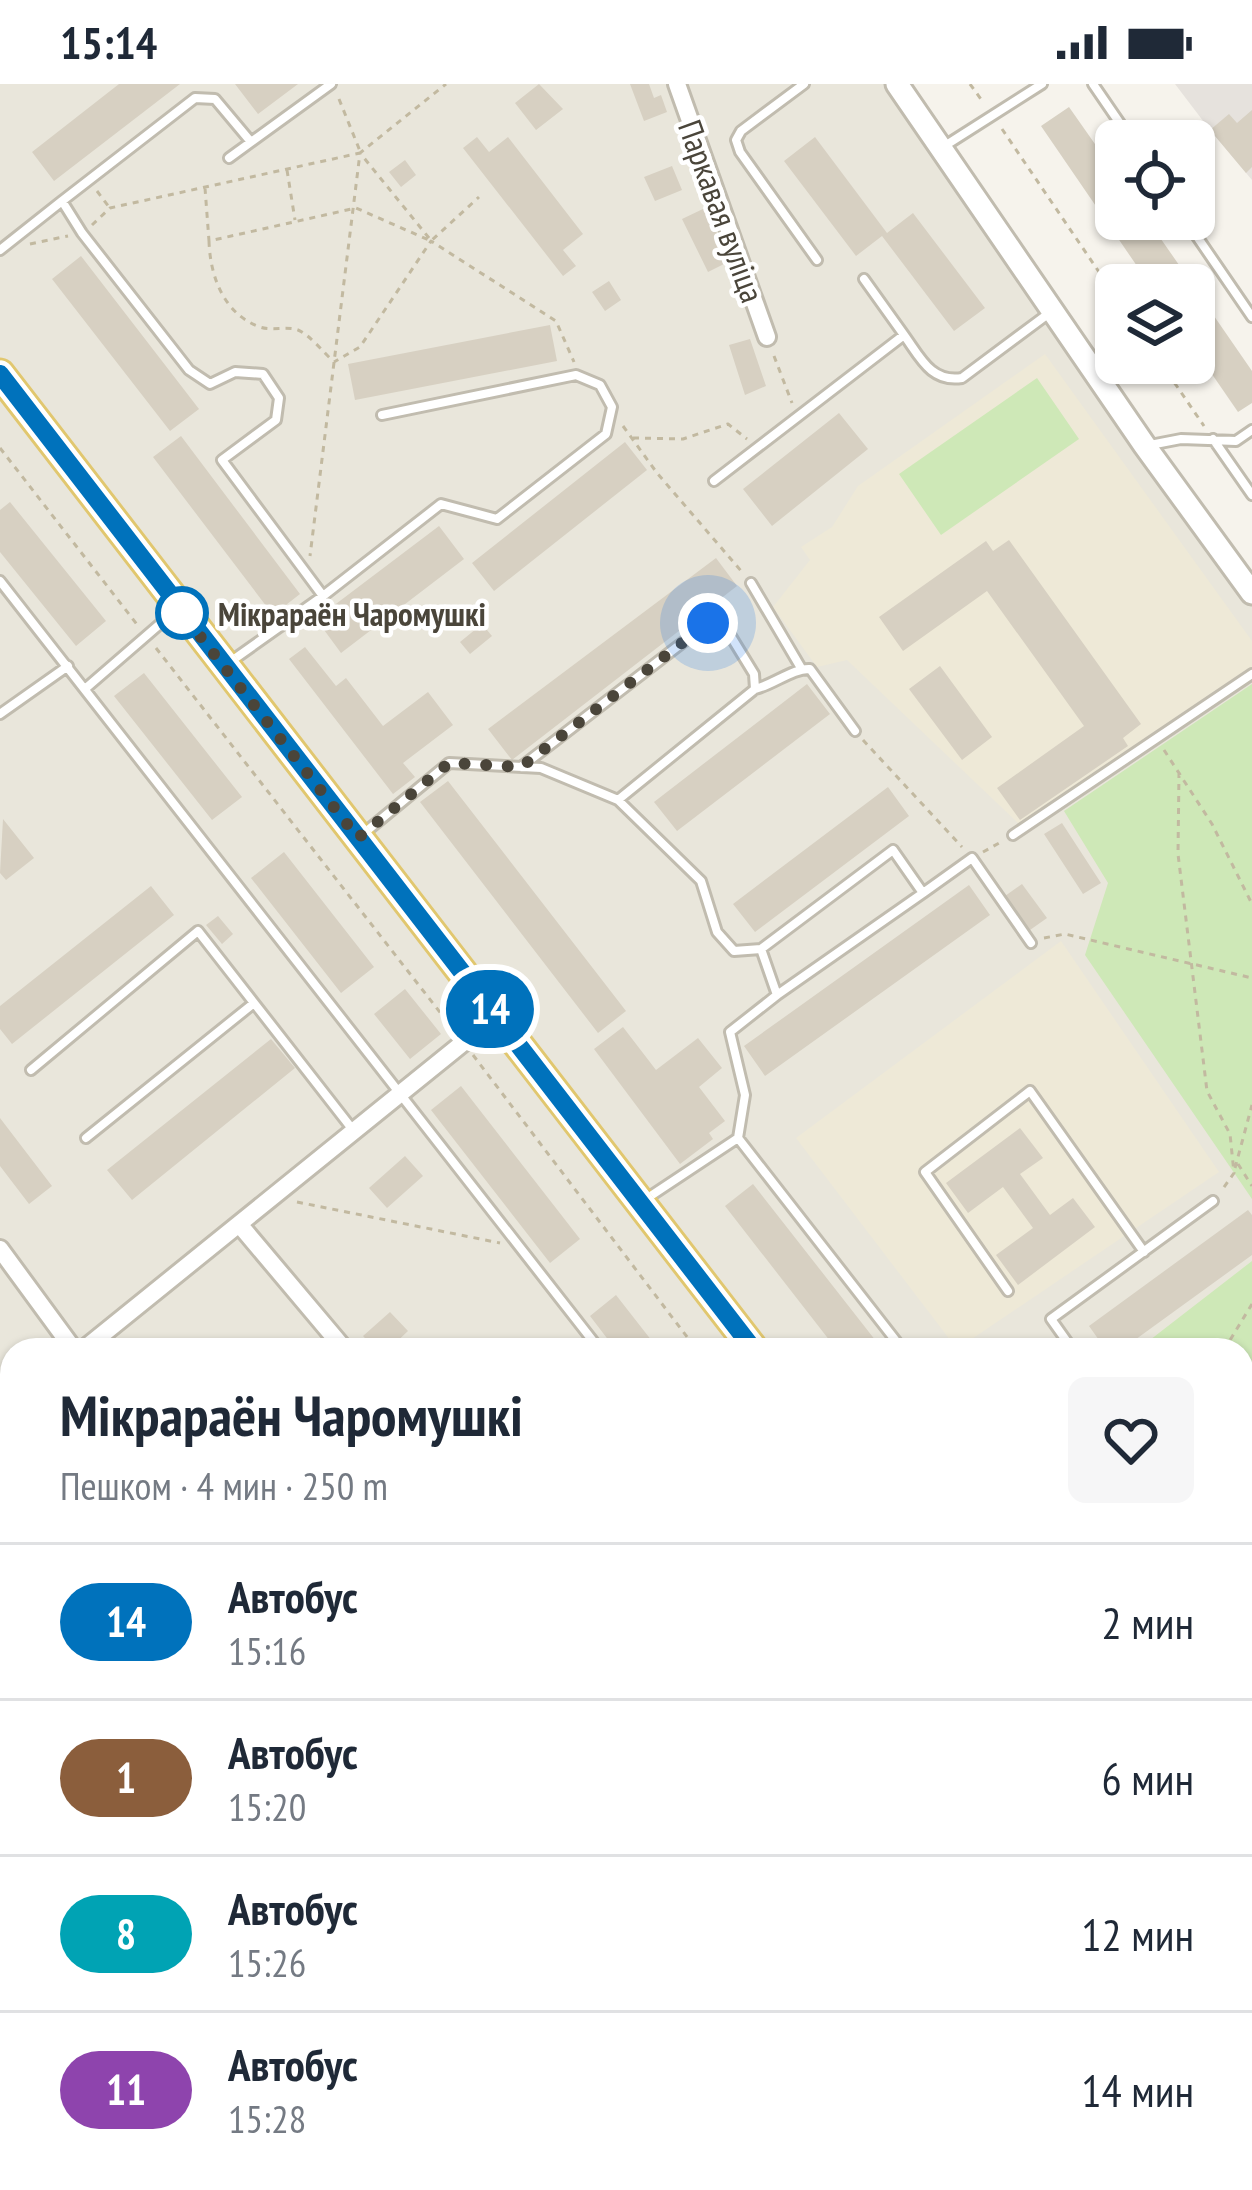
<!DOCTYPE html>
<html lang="ru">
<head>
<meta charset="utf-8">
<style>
  body { margin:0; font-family:"PT Sans Narrow",sans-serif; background:#f6f6f7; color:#1f2937; height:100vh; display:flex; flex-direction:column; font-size:45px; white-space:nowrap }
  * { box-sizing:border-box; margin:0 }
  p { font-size:39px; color:#747a83 }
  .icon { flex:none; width:66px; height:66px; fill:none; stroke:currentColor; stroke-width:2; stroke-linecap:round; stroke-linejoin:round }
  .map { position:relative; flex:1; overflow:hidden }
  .side { position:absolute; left:0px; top:1254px; width:1254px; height:852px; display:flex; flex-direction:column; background:#fff; border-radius:36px 36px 0 0; box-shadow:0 3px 9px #0004 }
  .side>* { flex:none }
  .badge { padding:0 24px; border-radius:39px; font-size:42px; line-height:78px }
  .controls { position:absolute; left:1095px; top:36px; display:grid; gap:24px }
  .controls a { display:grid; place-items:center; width:120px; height:120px; border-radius:18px; background:#fff; box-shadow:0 3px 9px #0004; font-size:60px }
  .you { position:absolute; width:60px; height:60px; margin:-30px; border:9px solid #fff; border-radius:50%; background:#1a73e8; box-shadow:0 0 0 18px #1a73e833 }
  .map>.badge { position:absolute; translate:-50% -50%; box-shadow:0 0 0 6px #fff }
  .round { display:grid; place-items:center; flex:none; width:126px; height:126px; border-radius:18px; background:#f6f6f7 }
  .head { display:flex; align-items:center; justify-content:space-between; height:204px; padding:0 60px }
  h1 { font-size:57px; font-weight:800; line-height:90px }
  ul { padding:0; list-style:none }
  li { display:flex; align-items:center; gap:36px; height:156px; padding:0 60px; border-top:3px solid #e0e1e3 }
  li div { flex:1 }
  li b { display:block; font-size:45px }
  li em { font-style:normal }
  li .badge { min-width:132px; font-weight:700; text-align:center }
  .status { display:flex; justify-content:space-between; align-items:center; height:84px; padding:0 60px; background:#fff; direction:ltr }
  .status svg { height:33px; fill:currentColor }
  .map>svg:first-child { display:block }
  .residential { fill:#e9e6db }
  .industrial { fill:#e6e2dd }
  .education { fill:#eee9d7 }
  .green { fill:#cee8b7 }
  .building { fill:#d7d0c2 }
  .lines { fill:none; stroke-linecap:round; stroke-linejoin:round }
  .service-casing { stroke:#c1bcaf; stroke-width:14 }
  .minor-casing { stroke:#c1bcaf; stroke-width:22 }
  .tertiary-casing { stroke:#c1bcaf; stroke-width:27 }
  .primary-casing { stroke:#e1c76f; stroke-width:33 }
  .path { stroke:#c2b9a0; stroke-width:3; stroke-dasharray:6 6; stroke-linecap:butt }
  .service { stroke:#fff; stroke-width:8 }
  .minor { stroke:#fff; stroke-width:16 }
  .tertiary { stroke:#fff; stroke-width:21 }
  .primary { stroke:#fbe7a0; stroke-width:27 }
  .rail { stroke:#9a9a9a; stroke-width:6; stroke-dasharray:15 15; stroke-linecap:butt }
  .line-casing { stroke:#fff; stroke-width:27 }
  .line { stroke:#0072bc; stroke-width:18 }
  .walk { stroke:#4a453a; stroke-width:12; stroke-dasharray:0 21.6 }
  .stop-dot { fill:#fff; stroke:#0072bc; stroke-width:6 }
  .labels { text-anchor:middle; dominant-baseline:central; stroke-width:9; stroke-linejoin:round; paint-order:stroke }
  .street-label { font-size:33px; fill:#4a453a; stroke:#fff }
  .stop-label { font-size:33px; font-weight:bold; fill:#4a453a; stroke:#fff; text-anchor:start }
</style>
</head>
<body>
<div class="status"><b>15:14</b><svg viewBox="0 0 49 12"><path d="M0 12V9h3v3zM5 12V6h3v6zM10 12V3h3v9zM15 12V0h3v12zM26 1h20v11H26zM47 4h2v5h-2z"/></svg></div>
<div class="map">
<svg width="1252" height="2106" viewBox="0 0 1252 2106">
  <rect width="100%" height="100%" fill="#f6f3ec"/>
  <!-- residential -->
  <path class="residential" d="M0 0H897L1252 509V2106H511L501 2094H1242V1266H12V1536L0 1522Z"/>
  <!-- industrial -->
  <path class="industrial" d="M1175 0H1252V96L1210 46Z
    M0 1564 12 1579V2022L0 2003Z
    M66 2094H446L456 2106H74Z"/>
  <!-- education -->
  <path class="education" d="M1045 270 1252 557V583L1019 740 847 576 817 583 773 523 810 476 801 463 832 443 858 402Z
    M1061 857 1219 1088 957 1265 796 1054Z"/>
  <!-- green -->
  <path class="green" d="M1037 294 1079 355 941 451 899 390Z
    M1252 600V1115L1085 871 1108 799 1064 727Z
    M1252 1177V1311L1242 1308V1266H1137Z"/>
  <!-- building -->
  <path class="building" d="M119 0H180L54 97 32 68Z
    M235 0H298L258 30Z
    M539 0 563 25 536 46 515 19Z
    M630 0H649L654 14 661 11 667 28 644 37Z
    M1069 23 1116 90V135H1147L1193 201H1150L1041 42Z
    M1252 26V83L1246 89 1210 46 1229 30 1237 39Z
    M477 53 489 68 508 53 583 150 563 166 576 182 563 192 463 64Z
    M815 53 887 149 913 129 985 224 954 247 882 152 856 172 784 77Z
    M405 76 416 91 401 103 389 88Z
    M672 82 682 106 655 117 644 93Z
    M705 124 730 177 708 188 682 135Z
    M81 172 199 325 170 347 52 195Z
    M609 197 621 216 605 227 592 208Z
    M1194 203 1252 287V319L1238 328 1194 264Z
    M550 241 557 277 355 316 348 280Z
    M750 255 766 302 745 311 729 261Z
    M839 329 868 365 772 442 743 405Z
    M181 352 300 510 273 531 153 373Z
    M625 358 647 386 494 507 472 479Z
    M10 418 106 537 76 562 0 468V426Z
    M439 442 464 475 341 569 316 535Z
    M1009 456 1141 640 1123 654 1128 662 1020 736 997 704 1084 642 987 507 903 567 879 533 986 457 993 467Z
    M716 474 737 502 512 676 488 645Z
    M482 540 492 552 470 570 460 558Z
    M305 563 336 602 346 594 383 642 428 608 453 641 403 679 415 693 393 710 289 575Z
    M940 582 992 653 962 676 909 605Z
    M144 589 242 713 212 736 114 612Z
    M807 600 830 630 677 747 654 718Z
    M448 697 626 927 598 949 420 718Z
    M888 703 909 732 755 848 733 820Z
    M3 735 34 774 6 796 0 789Z
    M1062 739 1101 799 1083 810 1044 750Z
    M284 768 374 883 341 909 251 794Z
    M1022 800 1047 834 1030 846 1005 812Z
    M969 801 990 831 765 992 744 962Z
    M151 802 174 831 12 960 0 945V922Z
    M218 832 233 850 222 860 206 841Z
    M405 905 441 950 410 975 374 930Z
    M623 943 656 986 698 954 722 984 699 1003 725 1037 709 1049 713 1055 680 1080 594 965Z
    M271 955 295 984 132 1116 107 1086Z
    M461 1002 580 1155 550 1179 431 1026Z
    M0 1034 52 1102 29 1120 0 1082Z
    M1020 1044 1043 1074 1020 1090 1050 1131 1073 1114 1095 1143 1018 1201 996 1171 1033 1144 1003 1103 968 1129 946 1099Z
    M405 1072 423 1092 387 1124 369 1104Z
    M753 1100 883 1266H837L725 1122Z
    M1248 1126 1252 1131V1171L1121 1266H1106L1089 1242Z
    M616 1211 659 1266H616L590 1232Z
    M390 1228 408 1247 388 1266H376L363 1252Z
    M12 1287V1363L4 1369 0 1364V1316L10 1308 1 1296Z
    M1249 1399 1252 1441 1242 1449V1405Z
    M1252 1642V1699L1242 1675V1647Z
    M66 2094H179L187 2106H74Z
    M991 2094H1020L1028 2106H974Z
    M1172 2094H1205L1206 2106H1172Z"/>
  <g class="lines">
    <!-- service casing -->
    <g class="service-casing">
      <path id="service" d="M804 0 741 47 736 56 740 68 817 176
        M1093 0 1132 57
        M943 63 1042 0
        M229 74 331 0
        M62 117 195 14 215 15 251 58
        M1185 135 1252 233
        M0 166 62 117 82 149 189 286 210 300 235 288 263 290 279 314 276 336 222 376 323 512
        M864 195 904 251
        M1213 355 1252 411
        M1150 361 1181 355 1236 357 1252 346
        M714 397 904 251C920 273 931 299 962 294L1048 230
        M0 497 600 1266
        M751 499 801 584
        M230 578 323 512 441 420 497 435 606 350 612 323 600 301 576 291 382 331
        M86 604 175 527
        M755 605C773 601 793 584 810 585L855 647
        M0 630 68 582
        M521 683 708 539 724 541 754 590 755 605 618 716
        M363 750 449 679 541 684 618 716 701 797 717 848 734 867 761 865 893 766 923 809 777 911
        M1013 751 1252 590
        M923 809 972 774 1031 859
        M31 986 198 847 353 1046
        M86 1054 254 919
        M738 1054 745 1011 730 948 777 911 761 865
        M643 1117 738 1054 903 1266
        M1008 1207 925 1088 1030 1007 1144 1168
        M1073 1266 1051 1235 1213 1117
        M1242 1861 1252 1853
        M1143 2094V2106
        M282 2106 296 2094
        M930 2106 946 2094"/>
    </g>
    <!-- minor casing -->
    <g class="minor-casing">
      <path id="minor" d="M677 0 767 253
        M239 1140 345 1266
        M0 1165 74 1266
        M83 1266 495 933
        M672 2094 681 2106"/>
    </g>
    <!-- tertiary casing -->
    <g class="tertiary-casing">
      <path id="tertiary" d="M897 0 1145 362 1252 509
        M1242 1900 1252 1913"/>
    </g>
    <!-- primary casing -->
    <g class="primary-casing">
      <path id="primary" d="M0 290 754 1266
        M1242 1328H1252"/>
    </g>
    <!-- path -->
    <path class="path" d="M970 0 983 18
      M339 15 360 67
      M1002 45 1116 213
      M287 86 295 136
      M205 104 209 157 356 124 431 157 479 113
      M97 107 109 123
      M92 141 110 124 360 69 310 472
      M429 154 360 69 446 0
      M209 157C210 191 223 230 260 243 271 247 287 242 298 246 310 251 324 269 334 278L360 263 431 157 556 237 574 278
      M30 160 68 152
      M774 272 792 319
      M1161 279 1204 342
      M623 342 657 389 742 488
      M633 354 683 355 728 340 747 355
      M0 364 139 543
      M156 564 453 945
      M863 656 962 763
      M1164 666 1212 740 1252 820
      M1179 688 1178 770 1207 1007 1230 1050 1234 1089 1222 1106
      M983 768 1001 758
      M1044 854 1065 850 1252 894
      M473 971 697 1266
      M1238 1080 1252 1102
      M1235 1084 1252 1021
      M297 1118 500 1159
      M1224 1266 1252 1220
      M1242 1292 1252 1293
      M1242 1388 1252 1384
      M1242 1469 1252 1461
      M1242 1533 1252 1547
      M1242 1973 1252 1985
      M1242 2084 1246 2106
      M1026 2094 1034 2106"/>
    <!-- service -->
    <use href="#service" class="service"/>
    <!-- minor -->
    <use href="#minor" class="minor"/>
    <!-- tertiary -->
    <use href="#tertiary" class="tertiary"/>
    <!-- primary -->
    <use href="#primary" class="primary"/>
    <!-- rail -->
    <path class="rail" d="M0 1522 12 1536
      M0 1617 12 1630
      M0 1653 12 1667
      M0 1774 12 1788
      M0 1906 12 1924
      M0 1936 12 1955
      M0 2022 12 2042
      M0 2050 12 2070
      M0 2085 13 2106
      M42 2094 49 2106
      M279 2094 289 2106
      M383 2094 394 2106
      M432 2094 442 2106
      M480 2094 490 2106"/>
  </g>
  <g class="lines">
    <!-- line casing -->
    <g class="line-casing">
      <path id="line" d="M0 290 754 1266"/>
    </g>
    <!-- line -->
    <use href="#line" class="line"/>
    <!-- walk -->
    <path class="walk" d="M182 529 178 524 358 754 449 679 521 683 708 539"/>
  </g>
  <!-- markers -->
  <circle class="stop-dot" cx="182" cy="529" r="24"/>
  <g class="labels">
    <!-- street labels -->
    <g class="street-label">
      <text transform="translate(722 127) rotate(70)">Паркавая вуліца</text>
    </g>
    <!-- stop labels -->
    <g class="stop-label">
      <text x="218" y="529">Мікрараён Чаромушкі</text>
    </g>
  </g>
</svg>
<div class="controls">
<a><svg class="icon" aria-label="locate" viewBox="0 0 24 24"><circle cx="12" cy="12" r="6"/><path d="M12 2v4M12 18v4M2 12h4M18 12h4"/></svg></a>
<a><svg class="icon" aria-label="layers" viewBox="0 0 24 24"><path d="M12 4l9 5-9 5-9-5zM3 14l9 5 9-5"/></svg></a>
</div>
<div class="you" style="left:708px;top:539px"></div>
<b class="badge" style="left:490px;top:925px;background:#0072bc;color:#fff">14</b>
<section class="side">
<div class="head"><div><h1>Мікрараён Чаромушкі</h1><p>Пешком · 4 мин · 250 m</p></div><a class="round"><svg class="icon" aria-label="heart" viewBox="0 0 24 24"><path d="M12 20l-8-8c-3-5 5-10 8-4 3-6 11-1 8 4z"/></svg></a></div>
<ul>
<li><span class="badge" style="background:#0072bc;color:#fff">14</span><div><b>Автобус</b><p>15:16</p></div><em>2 мин</em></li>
<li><span class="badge" style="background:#8b5e3c;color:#fff">1</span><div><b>Автобус</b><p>15:20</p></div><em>6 мин</em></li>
<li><span class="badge" style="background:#00a3b4;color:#fff">8</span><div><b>Автобус</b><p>15:26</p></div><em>12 мин</em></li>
<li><span class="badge" style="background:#8e44ad;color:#fff">11</span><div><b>Автобус</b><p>15:28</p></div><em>14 мин</em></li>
</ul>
</section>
</div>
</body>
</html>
